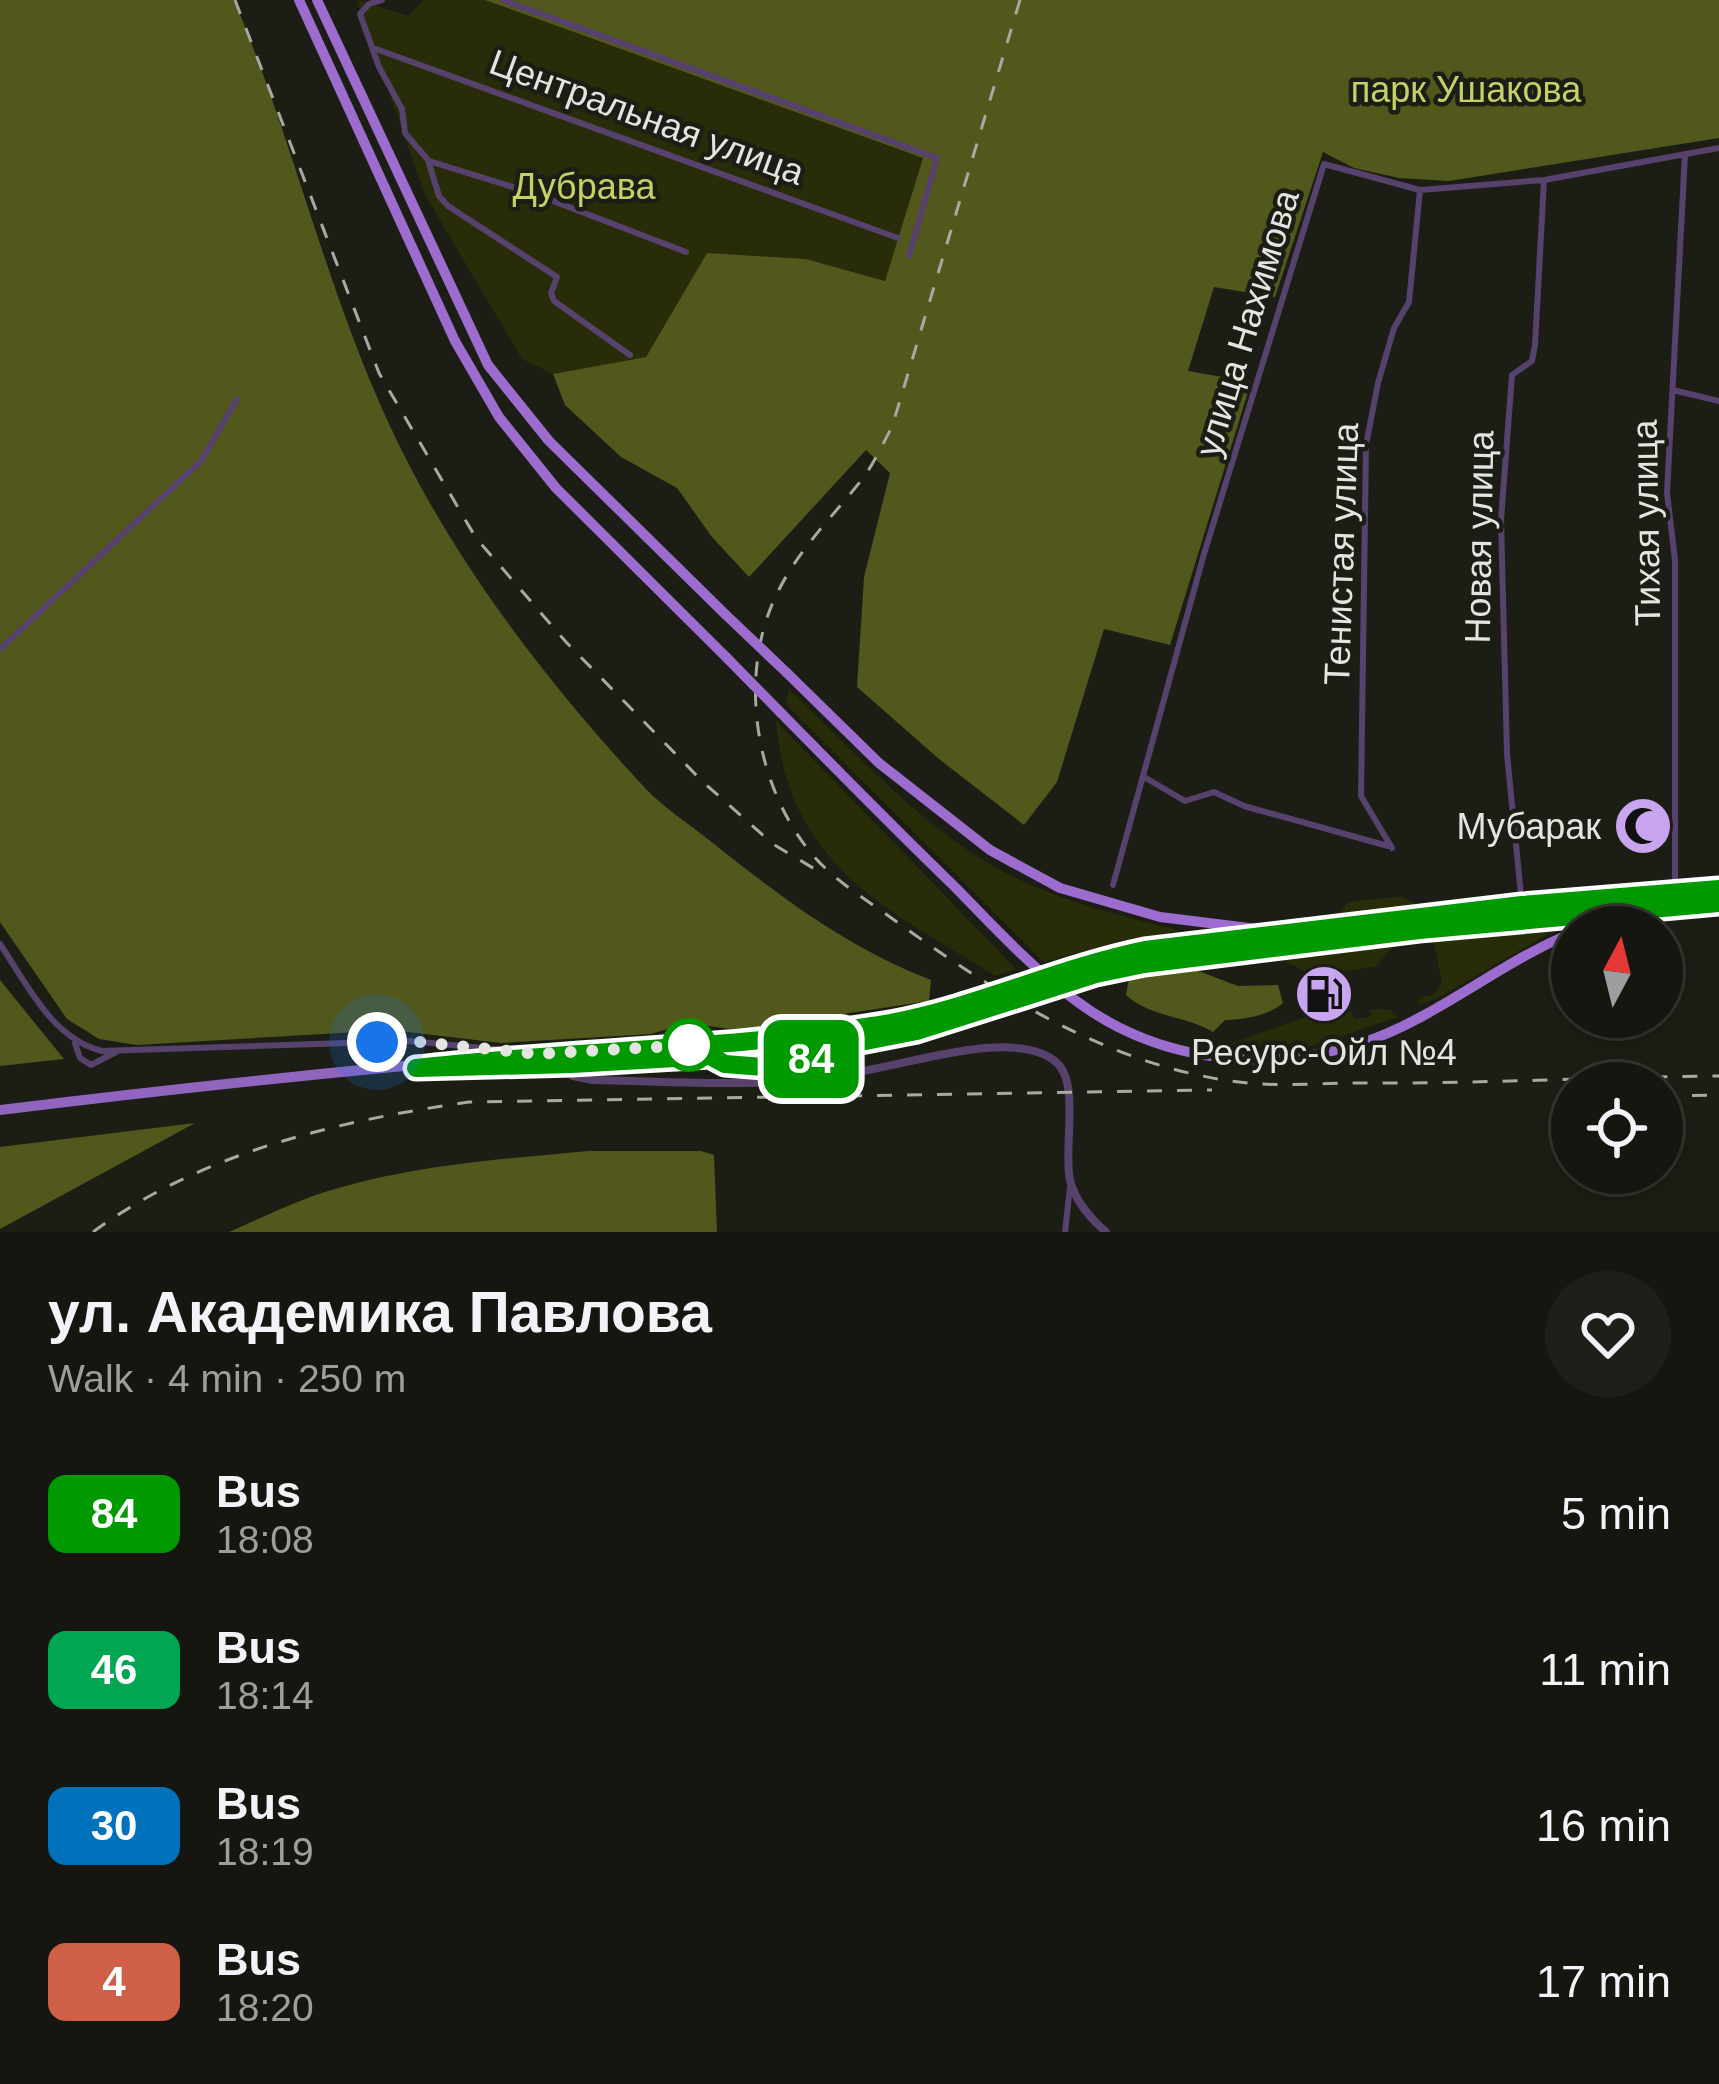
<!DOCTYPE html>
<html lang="en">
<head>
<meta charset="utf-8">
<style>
  body { margin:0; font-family:Helvetica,sans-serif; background:#1e1f19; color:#f1f3f6; height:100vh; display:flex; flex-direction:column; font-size:45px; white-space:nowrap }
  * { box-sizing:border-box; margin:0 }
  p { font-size:39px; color:#9d9f9f }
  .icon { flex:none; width:66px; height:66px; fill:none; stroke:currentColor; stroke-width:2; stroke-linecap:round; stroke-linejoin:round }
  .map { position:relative; height:1232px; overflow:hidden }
  .sheet { display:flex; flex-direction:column; background:#151610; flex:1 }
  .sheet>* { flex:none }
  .badge { padding:0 24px; border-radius:18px; font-size:42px; line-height:78px }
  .needle { width:78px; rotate:7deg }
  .fabs { position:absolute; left:1551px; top:906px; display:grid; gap:24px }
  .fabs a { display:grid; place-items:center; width:132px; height:132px; border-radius:50%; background:#151610; box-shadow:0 6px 18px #0003,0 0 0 3px #343530; font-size:60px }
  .you { position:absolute; width:60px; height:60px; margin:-30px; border:9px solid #fff; border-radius:50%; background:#1a73e8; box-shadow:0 0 0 18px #1a73e833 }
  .map>.badge { position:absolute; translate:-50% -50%; box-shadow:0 0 0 6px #fff }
  .round { display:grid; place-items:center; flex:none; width:126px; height:126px; border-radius:63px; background:#1e1f19 }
  .summary { display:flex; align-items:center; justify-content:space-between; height:204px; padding:0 48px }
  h1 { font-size:57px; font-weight:700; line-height:90px }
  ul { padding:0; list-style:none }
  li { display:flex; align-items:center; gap:36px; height:156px; padding:0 48px }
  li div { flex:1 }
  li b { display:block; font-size:45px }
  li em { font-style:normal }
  li .badge { min-width:132px; font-weight:700; text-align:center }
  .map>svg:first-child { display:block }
  .green { fill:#282c08 }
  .forest { fill:#52571b }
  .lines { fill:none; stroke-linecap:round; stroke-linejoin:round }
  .minor { stroke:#56426d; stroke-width:6 }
  .tertiary { stroke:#56426d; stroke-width:8 }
  .primary { stroke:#9165be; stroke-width:10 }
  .trunk { stroke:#9c6cce; stroke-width:10 }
  .rail { stroke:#a7a9a2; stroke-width:3; stroke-dasharray:15 15; stroke-linecap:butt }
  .primary-bridge { stroke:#9165be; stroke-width:10 }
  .trunk-bridge { stroke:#9c6cce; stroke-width:10 }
  .line-casing { stroke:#fff; stroke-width:27 }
  .line { stroke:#090; stroke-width:18 }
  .walk { stroke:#e4e5e0; stroke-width:12; stroke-dasharray:0 21.6 }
  .stop-dot { fill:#fff; stroke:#090; stroke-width:6 }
  .labels { text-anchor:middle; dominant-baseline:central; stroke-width:9; stroke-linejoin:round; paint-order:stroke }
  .park-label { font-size:36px; fill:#c5d065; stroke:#1c1e15 }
  .street-label { font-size:36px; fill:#e4e5e0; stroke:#1c1e15 }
  .poi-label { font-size:36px; fill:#e4e5e0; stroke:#1c1e15; text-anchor:end }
</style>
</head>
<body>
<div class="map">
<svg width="1719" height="1232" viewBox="0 0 1719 1232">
  <rect width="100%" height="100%" fill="#1c1e15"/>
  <!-- green -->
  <path class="green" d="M357 0 409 16 423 0H485L923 158 885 281 806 259 707 253 646 357 553 374 522 359 425 195Z
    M789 689C858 755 927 834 1014 877 1068 904 1123 916 1181 931L1129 939 1044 962 786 704Z
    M776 721 1016 969 996 976C886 909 788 864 776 721Z
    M1402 896 1414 903 1416 909 1334 919 1348 902Z
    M1565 924 1440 997 1418 1006 1421 997 1433 995 1442 984 1434 942 1415 944 1418 937Z
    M1397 938 1399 941 1375 967 1313 975 1273 956 1277 951Z
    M1380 1009 1391 1010 1398 1017 1312 1046 1229 1050 1232 1043 1303 1018 1352 1011 1354 1019 1370 1017V1010Z"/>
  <!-- forest -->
  <path class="forest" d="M0 0H234C293 139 326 289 390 426 451 558 547 683 646 789 664 808 688 823 709 840 778 895 847 948 931 980L929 1001 737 1030 688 1023 651 1034 501 1043 391 1030 137 1045 99 1039 67 1019 0 922Z
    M485 0H1719V138L1449 181 1399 178 1354 168 1323 152 1275 297 1214 287 1188 371 1251 382 1170 645 1104 629 1057 782 1024 825 939 759 857 687 864 577 890 473 866 450 749 577 712 537 677 488 621 457 565 405 553 374 646 357 707 253 806 259 885 281 923 158Z
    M1193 969 1238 986 1278 985 1283 1003C1270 1015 1242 1020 1225 1020L1213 1032C1187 1016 1147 1016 1126 995L1129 978 1150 972Z
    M0 980 64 1059 0 1066Z
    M195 1123 0 1229V1147Z
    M588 1151H701L714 1155 717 1232H229C254 1221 279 1209 305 1199 396 1166 493 1160 588 1151Z"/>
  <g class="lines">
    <!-- minor -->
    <path class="minor" d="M382 0 369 4 360 14 379 67 402 109 405 133 428 160 439 196 448 206 557 277 551 293 554 301 630 355
      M503 0 937 158 909 256
      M376 49 898 238
      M429 161 532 193 686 252
      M1673 390 1719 401
      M0 649 201 461 237 399
      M1144 777 1185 801 1214 792 1244 806 1388 846
      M1392 848 1361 796 1366 445 1378 383 1394 328 1409 302 1420 190
      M1113 885 1204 554 1324 164 1420 190 1544 180 1719 148
      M1675 893V560L1667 493 1685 154
      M1522 905 1507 754 1501 520 1512 375 1532 361 1535 345 1544 180
      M0 944C27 984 52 1039 102 1051L410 1041 516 1051
      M75 1043 80 1058 91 1065 116 1052
      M1065 1232 1070 1187"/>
    <!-- tertiary -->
    <path class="tertiary" d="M572 1060 573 1076 592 1080C665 1081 741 1087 814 1079 866 1073 916 1058 968 1050 994 1046 1037 1044 1057 1063 1080 1084 1063 1150 1070 1180 1075 1201 1090 1218 1106 1232"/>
    <!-- primary -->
    <path class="primary" d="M1091 962 1145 950 1273 933
      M1095 974 1249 949 1652 908
      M469 1068 840 1046 960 1020
      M0 1110C179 1088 358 1069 538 1054 680 1042 817 1042 956 1007"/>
    <!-- trunk -->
    <path class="trunk" d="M299 0 455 341 499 417 556 488 726 657
      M317 0 488 365 549 441 726 615
      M787 673 879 763 990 850 1060 888 1160 917 1282 932 1719 889
      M781 713C838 771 896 830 955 887 993 926 1031 967 1075 1000 1157 1062 1265 1074 1362 1043 1437 1018 1499 963 1572 933
      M1589 927 1675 906 1719 903"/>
    <!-- rail -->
    <path class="rail" d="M235 0 379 373 476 538 566 642 703 782 773 844 818 871
      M1020 0 892 427C882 445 873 466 860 482 823 528 783 565 765 624 743 698 760 787 807 848 829 877 861 896 890 917 995 993 1108 1066 1239 1082 1277 1087 1318 1083 1357 1083 1478 1084 1598 1077 1719 1076
      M1662 1096 1719 1095
      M93 1232C203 1152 337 1121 469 1102L1212 1090"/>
    <!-- primary-bridge -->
    <path class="primary-bridge" d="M956 1007 1091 962
      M960 1020 1095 974"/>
    <!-- trunk-bridge -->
    <path class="trunk-bridge" d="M726 615 787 673
      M726 657 781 713"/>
  </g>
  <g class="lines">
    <!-- line casing -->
    <g class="line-casing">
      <path id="line" d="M1719 889 1522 905 1145 950C1058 968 977 1007 890 1023 733 1050 573 1050 416 1068L572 1064 710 1056 725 1064 764 1067 799 1062 840 1046 917 1031 1096 974 1144 964 1419 930 1719 903"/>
    </g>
    <!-- line -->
    <use href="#line" class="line"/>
    <!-- walk -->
    <path class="walk" d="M377 1042 410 1041 538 1054 689 1045"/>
  </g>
  <!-- icons -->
  <defs>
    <g id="mosque-disc" transform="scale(3)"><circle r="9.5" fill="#c8a6ef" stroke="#1c1e15"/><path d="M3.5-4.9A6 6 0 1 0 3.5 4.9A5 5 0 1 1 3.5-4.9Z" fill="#111"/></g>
    <g id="fuel-disc" transform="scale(3)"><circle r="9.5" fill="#c8a6ef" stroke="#1c1e15"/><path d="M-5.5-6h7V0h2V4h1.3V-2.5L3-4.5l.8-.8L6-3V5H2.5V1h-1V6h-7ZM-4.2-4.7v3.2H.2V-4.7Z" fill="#111"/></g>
  </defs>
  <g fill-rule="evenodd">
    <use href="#mosque-disc" x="1643" y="826"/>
    <use href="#fuel-disc" x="1324" y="994"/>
  </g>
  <!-- markers -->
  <circle class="stop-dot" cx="689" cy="1045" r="24"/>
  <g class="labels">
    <!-- park labels -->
    <g class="park-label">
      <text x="1466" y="89">парк Ушакова</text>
      <text x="584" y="186">Дубрава</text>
    </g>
    <!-- street labels -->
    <g class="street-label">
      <text transform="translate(647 117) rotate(20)">Центральная улица</text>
      <text transform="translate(1247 323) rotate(-73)">улица Нахимова</text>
      <text transform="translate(1646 523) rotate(-91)">Тихая улица</text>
      <text transform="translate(1479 537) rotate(-89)">Новая улица</text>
      <text transform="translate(1341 554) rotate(-88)">Тенистая улица</text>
    </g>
    <!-- poi labels -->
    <g class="poi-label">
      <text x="1601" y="826">Мубарак</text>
      <text x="1324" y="1052" text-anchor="middle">Ресурс-Ойл №4</text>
    </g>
  </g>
</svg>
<div class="fabs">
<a><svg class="needle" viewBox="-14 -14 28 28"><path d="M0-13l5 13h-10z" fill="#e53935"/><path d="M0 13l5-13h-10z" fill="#9d9f9f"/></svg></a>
<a><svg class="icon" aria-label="locate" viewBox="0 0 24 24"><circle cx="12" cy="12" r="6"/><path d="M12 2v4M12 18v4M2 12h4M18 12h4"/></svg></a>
</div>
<div class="you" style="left:377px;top:1042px"></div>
<b class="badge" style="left:811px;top:1059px;background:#090;color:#fff">84</b>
</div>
<section class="sheet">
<div class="summary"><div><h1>ул. Академика Павлова</h1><p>Walk · 4 min · 250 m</p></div><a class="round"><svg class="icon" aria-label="heart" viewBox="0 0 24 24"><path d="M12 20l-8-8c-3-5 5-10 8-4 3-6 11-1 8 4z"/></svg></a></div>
<ul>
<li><span class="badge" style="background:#090;color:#fff">84</span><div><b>Bus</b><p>18:08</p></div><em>5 min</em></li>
<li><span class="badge" style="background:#00a651;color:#fff">46</span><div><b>Bus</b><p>18:14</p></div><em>11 min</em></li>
<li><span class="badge" style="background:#0072bc;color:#fff">30</span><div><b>Bus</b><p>18:19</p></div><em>16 min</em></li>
<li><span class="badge" style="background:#cf5f47;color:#fff">4</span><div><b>Bus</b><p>18:20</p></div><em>17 min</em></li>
</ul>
</section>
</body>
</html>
